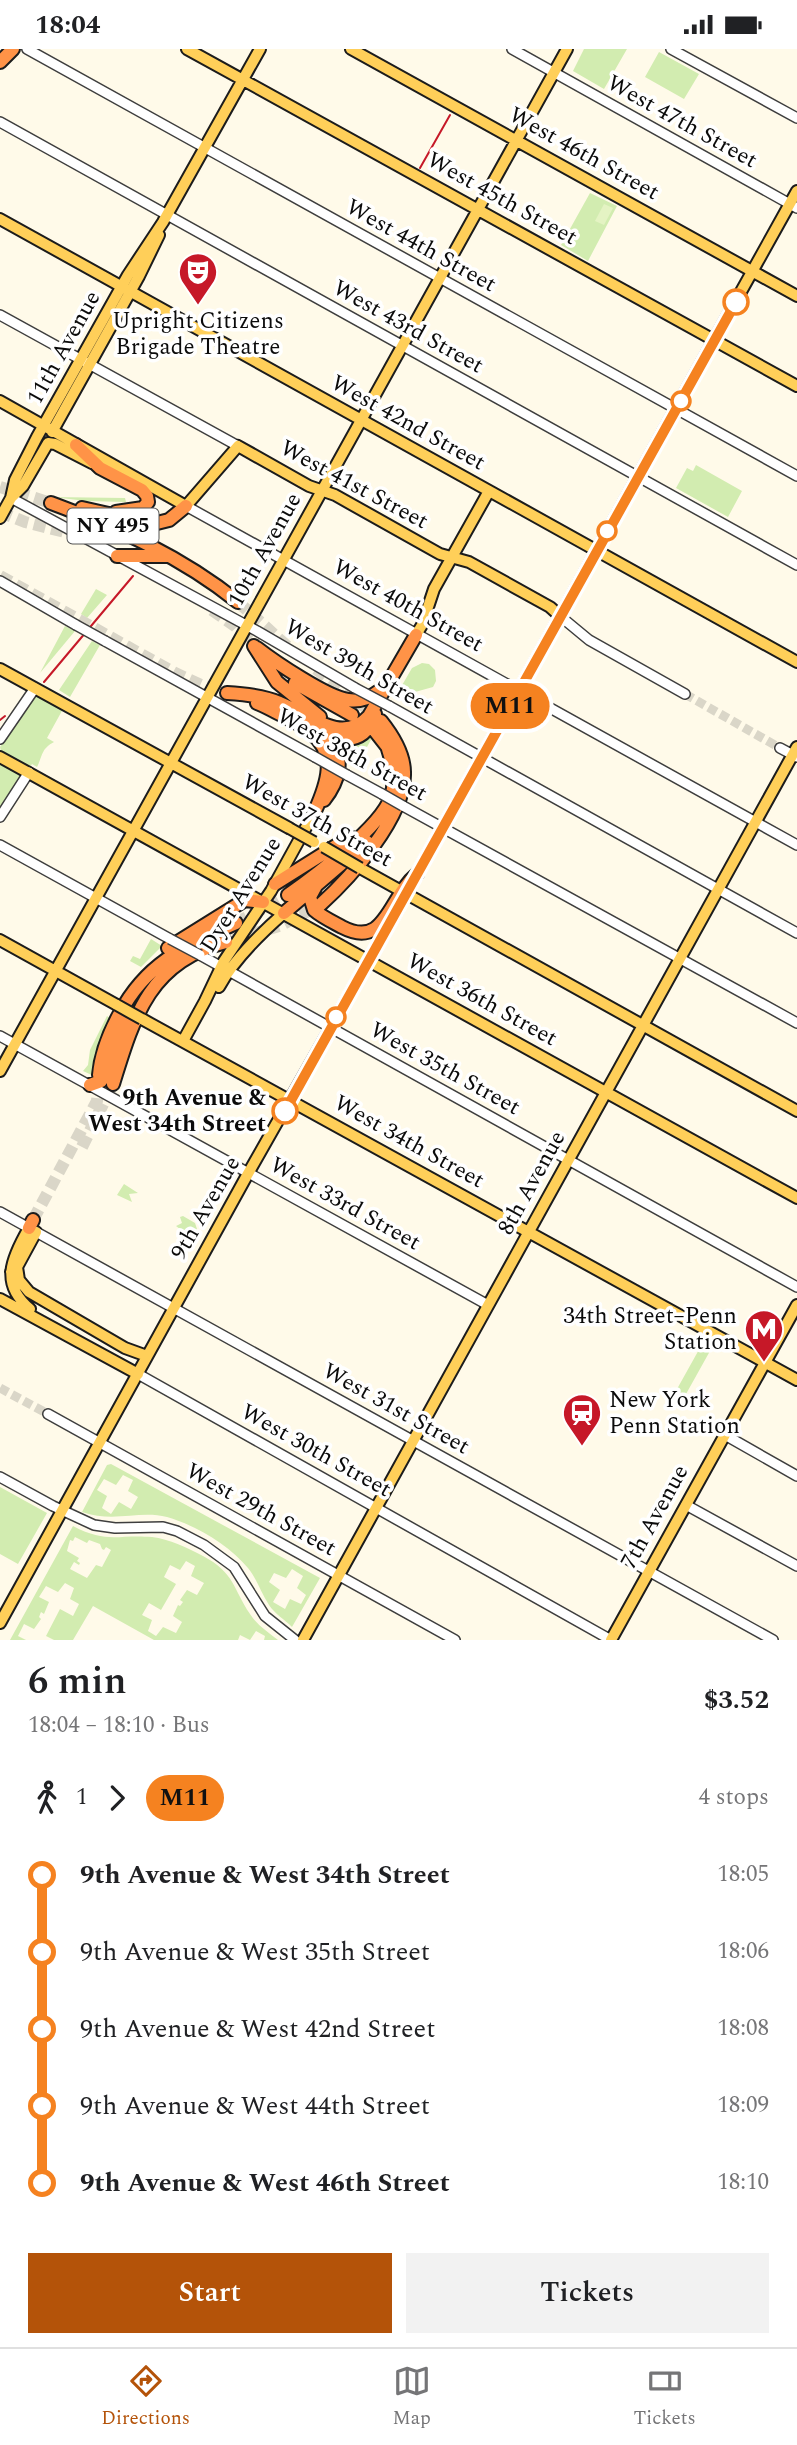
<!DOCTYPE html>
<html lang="en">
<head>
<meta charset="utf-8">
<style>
  body { margin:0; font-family:Spectral,serif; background:#f2f2f2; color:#202124; height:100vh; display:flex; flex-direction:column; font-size:26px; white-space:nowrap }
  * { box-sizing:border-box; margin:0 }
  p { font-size:23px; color:#757577 }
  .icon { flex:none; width:38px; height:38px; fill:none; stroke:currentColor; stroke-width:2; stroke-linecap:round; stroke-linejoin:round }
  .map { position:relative; height:1591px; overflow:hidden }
  .drawer { display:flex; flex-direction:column; background:#fff; flex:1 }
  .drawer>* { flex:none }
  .badge { padding:0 14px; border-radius:23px; font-size:24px; line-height:46px }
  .map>.badge { position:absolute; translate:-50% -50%; box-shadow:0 0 0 4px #fff }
  .legs { display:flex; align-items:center; gap:10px; height:77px; padding:0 28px; font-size:23px }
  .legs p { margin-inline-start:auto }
  .headline { display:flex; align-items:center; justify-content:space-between; height:119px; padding:0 28px }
  h1 { font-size:38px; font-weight:600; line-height:52px }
  .primary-button { display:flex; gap:14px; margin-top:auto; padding:14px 28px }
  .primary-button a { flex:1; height:80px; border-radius:0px; background:#b45309; color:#fff; font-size:28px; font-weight:600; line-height:80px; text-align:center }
  .primary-button a+a { background:#f2f2f2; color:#202124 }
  ul { padding:0 28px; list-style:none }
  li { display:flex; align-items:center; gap:24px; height:77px; font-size:26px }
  li i { display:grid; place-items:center; width:10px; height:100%; margin:0 9px; background:currentColor }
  li i::after { content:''; width:18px; height:18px; margin:-9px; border:5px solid; border-radius:50%; background:#fff }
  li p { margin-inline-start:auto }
  li:first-child i { background:linear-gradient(#0000 50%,currentColor 0) }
  li:last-child i { background:linear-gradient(currentColor 50%,#0000 0) }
  .status { display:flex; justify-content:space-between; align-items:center; height:49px; padding:0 35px; background:#fff; direction:ltr }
  .status svg { height:19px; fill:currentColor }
  .tabs { display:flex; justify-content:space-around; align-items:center; height:98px; border-top:2px solid #e0e0e0; background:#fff; font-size:19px; color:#757577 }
  .tabs a { display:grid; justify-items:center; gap:4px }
  .tabs .selected { color:#b45309 }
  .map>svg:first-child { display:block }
  .green { fill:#d2ecb0; fill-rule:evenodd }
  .pitch { fill:#e4f3c3 }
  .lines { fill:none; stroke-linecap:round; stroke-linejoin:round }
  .minor-tunnel { stroke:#dad6c8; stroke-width:9; stroke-dasharray:9 4.5; stroke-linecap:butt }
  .highway-tunnel { stroke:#dad6c8; stroke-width:12; stroke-dasharray:12 6; stroke-linecap:butt }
  .minor-casing { stroke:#3e3e3e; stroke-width:12 }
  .major-casing { stroke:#1c1c1c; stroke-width:14 }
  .highway-casing { stroke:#1c1c1c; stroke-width:16 }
  .minor { stroke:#fff; stroke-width:9 }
  .major { stroke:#ffcf59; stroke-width:10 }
  .highway { stroke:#ff9347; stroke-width:12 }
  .rail { stroke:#c61828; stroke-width:2 }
  .minor-bridge-casing { stroke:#3e3e3e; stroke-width:12; stroke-linecap:butt }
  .major-bridge-casing { stroke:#1c1c1c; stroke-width:14; stroke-linecap:butt }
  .minor-bridge { stroke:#fff; stroke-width:9 }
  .major-bridge { stroke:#ffcf59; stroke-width:10 }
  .line-1-casing { stroke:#fff; stroke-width:16 }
  .line-1 { stroke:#f58220; stroke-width:10 }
  .stop-1-dot { fill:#fff; stroke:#f58220; stroke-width:3.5 }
  .labels { text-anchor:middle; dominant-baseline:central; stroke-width:7; stroke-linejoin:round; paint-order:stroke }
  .shield { fill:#fff; stroke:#545454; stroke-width:2 }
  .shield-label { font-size:21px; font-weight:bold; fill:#0b0b0b }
  .street-label { font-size:23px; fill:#0b0b0b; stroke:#fff }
  .poi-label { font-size:23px; fill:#0b0b0b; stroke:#fff }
  .stop-label { font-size:23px; font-weight:bold; fill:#0b0b0b; stroke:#fff; text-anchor:end }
</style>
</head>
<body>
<div class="status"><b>18:04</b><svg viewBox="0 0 49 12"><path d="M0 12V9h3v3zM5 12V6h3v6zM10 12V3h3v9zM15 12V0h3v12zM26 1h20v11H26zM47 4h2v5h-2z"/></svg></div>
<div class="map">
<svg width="797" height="1591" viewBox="0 0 797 1591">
  <rect width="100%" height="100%" fill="#fffae9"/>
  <!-- green -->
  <path class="green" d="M584 0H627L604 40 573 22Z
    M659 3 699 25 684 50 645 28Z
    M590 144 617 157 588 212 561 196Z
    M696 416 742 442 728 468 676 439 687 419 693 422Z
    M52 448 125 449 126 453 86 452Z
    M49 459 104 483 111 488H107V491Z
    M96 540 107 546 87 569 81 565Z
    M65 577 75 582 40 624Z
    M92 592 100 596 70 648 59 641Z
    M422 614 429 615 435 621 436 632 433 638 415 643 401 638 412 619Z
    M39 647 63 660 47 689 54 693C41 700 43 706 37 718L32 715 30 718 1 702 0 698 35 648Z
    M383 665 384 667 356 718 348 713 345 698 367 688Z
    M0 714 19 724 20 727 0 760Z
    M151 890 162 897 141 918 130 912 133 907 140 910Z
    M107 967 110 969 94 1027 83 1022 88 1016 90 1001Z
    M124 1135 138 1144 129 1145 132 1153 117 1146Z
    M183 1167 195 1174 197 1180 195 1183 185 1184 176 1177 182 1174 180 1168Z
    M701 1297 710 1302 681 1354 672 1349Z
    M111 1415 320 1529 292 1578C285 1571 274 1564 269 1556 261 1544 257 1530 248 1519 229 1496 195 1476 167 1468 139 1461 114 1474 82 1463L107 1416ZM123 1426 133 1431 128 1442 138 1448 131 1460 119 1453 111 1465 102 1459 107 1447 97 1441 104 1430 116 1436ZM292 1520 303 1527 297 1539 306 1546 301 1555 290 1550 285 1560 273 1553 280 1541 269 1533 274 1524 286 1529Z
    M0 1438 47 1464 18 1515 0 1505Z
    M73 1477C107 1495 118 1485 152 1488 169 1490 188 1499 203 1507 235 1524 233 1540 250 1565 257 1576 268 1583 278 1591H264L265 1587 256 1582 250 1591 240 1586 238 1591H154L93 1557 73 1591H54L46 1587 60 1560 73 1567 79 1555 70 1550 74 1539 65 1534 58 1543 46 1537 39 1548 49 1553 44 1565 41 1563 39 1568 41 1570 34 1580 24 1575 18 1587 26 1591H10ZM75 1488 87 1494 89 1491 100 1495 102 1500 104 1501 106 1498 111 1501 102 1518 96 1516 87 1529 70 1520 74 1513 79 1516 80 1514 77 1512 79 1509 67 1502 70 1491 73 1492ZM186 1512 195 1517 191 1527 204 1534 197 1546 187 1541 180 1551 183 1553 180 1557 178 1556 173 1567 182 1573 176 1584 163 1578 156 1587 148 1582 152 1571 142 1566 149 1554 161 1561 176 1535 164 1528 170 1516 180 1521Z"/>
  <!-- pitch -->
  <path class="pitch" d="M604 155 613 159 604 176 595 172Z"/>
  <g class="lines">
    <!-- minor-tunnel -->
    <path class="minor-tunnel" d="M685 645 780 699
      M0 1339 48 1365"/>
    <!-- highway-tunnel -->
    <path class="highway-tunnel" d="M0 438 51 454
      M0 463 25 473 73 485
      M0 527 175 624 201 636 227 644
      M238 553 288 598
      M212 561 235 577 254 597
      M316 620 379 669
      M236 874 288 846
      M233 891 279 877 320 856
      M82 1098 113 1035
      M33 1171 97 1052 99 1029"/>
    <!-- minor casing -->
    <g class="minor-casing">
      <path id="minor" d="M27 0 797 427
        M512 0 797 159
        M671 0 797 69
        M0 73 797 516
        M0 266 238 397
        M11 449 257 582 355 639
        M186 457 797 796
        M0 532 76 576
        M560 567 589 591 685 645
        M105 592 315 708
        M389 657 797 884
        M0 690 35 639
        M780 699 797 708
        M347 726 382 745
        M403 757 797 974
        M0 768 29 723
        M0 796 170 890
        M200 906 797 1238
        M0 987 488 1256
        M0 1163 773 1591
        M138 1325 611 1591
        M48 1365 455 1591
        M725 1386 797 1427
        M0 1428 53 1457 94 1476 115 1479 163 1478 177 1482 204 1496 234 1518 265 1567 295 1591
        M686 1456 797 1517"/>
    </g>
    <!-- major casing -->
    <g class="major-casing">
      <path id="major" d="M187 0 797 337
        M351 0 797 247
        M0 170 797 613
        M0 352 186 457 238 397 309 437 335 446 440 505 469 513 550 558 560 567
        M52 383 139 227 159 186
        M11 449 23 437 48 394 55 395 92 414
        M0 469 11 449 15 431 37 388 128 226 163 173 260 0
        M416 586 422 576 434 540 489 442
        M0 620 289 779
        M0 708 797 1149
        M360 819 797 1062
        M414 830 797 142
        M0 891 117 956
        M219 938C234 910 260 885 284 864
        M142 970 797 1331
        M183 992 205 952 224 912 271 842 315 762
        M0 1022 567 0
        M29 1179C11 1210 0 1235 30 1260
        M17 1218 19 1231 29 1243 125 1299 147 1307
        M11 1223 17 1218 36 1183
        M0 1250 138 1325
        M0 1574 245 1130 398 860
        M303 1591 797 698
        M611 1591 797 1256"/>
    </g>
    <!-- highway casing -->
    <g class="highway-casing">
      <path id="highway" d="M0 13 13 0
        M76 396 100 419 142 441 147 447 148 453 143 459 116 463
        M51 454C118 479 182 508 238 553
        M82 459 153 475 169 471 186 457
        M117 507H167
        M254 597 277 633 320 668
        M257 599C275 613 327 648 348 651 360 653 370 649 379 642
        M295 634 352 666
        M227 644C245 645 264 647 280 654 308 665 342 697 369 667L416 586
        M257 654C290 666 357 722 375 665
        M375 682 393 705
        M311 684C338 705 327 735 315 762
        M324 751C339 732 345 710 330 689
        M275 835 350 788
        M316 837 310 848 314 861C322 868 333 873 342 878 386 901 388 849 417 825
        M288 846C315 827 381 778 391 748 396 732 393 715 388 700
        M320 856C351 828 404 769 404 726 405 706 393 687 381 672
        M284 864 367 793
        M168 899 245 851 263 853
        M99 1026C101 1003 109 984 120 964 147 913 186 897 236 874
        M113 1035C134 967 150 912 226 893
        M90 1036 101 1032 105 1027 125 970
        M29 1179 33 1171"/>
    </g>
    <!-- minor -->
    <use href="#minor" class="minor"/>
    <!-- major -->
    <use href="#major" class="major"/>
    <!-- highway -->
    <use href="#highway" class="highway"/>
    <!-- rail -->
    <path class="rail" d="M420 119 450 66
      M44 633 133 527
      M0 671 5 667"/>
    <!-- minor-bridge casing -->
    <g class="minor-bridge-casing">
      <path id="minor-bridge" d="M76 576 105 592
        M355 639 389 657
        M315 708 347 726
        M382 745 403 757
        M170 890 200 906"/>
    </g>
    <!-- major-bridge casing -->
    <g class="major-bridge-casing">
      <path id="major-bridge" d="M289 779 314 793
        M324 798 360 819
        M117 956 142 970"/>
    </g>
    <!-- minor-bridge -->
    <use href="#minor-bridge" class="minor-bridge"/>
    <!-- major-bridge -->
    <use href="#major-bridge" class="major-bridge"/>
  </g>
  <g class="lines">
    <!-- line-1 casing -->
    <g class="line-1-casing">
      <path id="line-1" d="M285 1062 736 253"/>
    </g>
    <!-- line-1 -->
    <use href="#line-1" class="line-1"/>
  </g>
  <!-- icons -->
  <defs>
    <g id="theatre-pin" transform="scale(2.0125)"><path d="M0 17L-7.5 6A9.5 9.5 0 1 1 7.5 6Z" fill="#c61828" stroke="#fff"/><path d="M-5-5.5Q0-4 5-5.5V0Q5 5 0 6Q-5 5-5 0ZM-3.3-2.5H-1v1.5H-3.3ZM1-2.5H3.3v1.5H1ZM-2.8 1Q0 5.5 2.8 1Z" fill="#fff"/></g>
    <g id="metro-pin" transform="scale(2.0125)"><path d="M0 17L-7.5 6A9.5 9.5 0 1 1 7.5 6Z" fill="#c61828" stroke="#fff"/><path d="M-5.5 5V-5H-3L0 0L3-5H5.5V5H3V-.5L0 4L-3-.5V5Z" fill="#fff"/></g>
    <g id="station-pin" transform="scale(2.0125)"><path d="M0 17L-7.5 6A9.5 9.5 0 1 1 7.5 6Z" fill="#c61828" stroke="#fff"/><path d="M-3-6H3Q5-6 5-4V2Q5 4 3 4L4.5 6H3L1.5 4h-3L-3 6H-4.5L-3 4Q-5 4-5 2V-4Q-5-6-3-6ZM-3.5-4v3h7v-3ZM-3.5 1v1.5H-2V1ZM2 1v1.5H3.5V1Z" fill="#fff"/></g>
  </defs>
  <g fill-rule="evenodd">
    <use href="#theatre-pin" x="198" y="223"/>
    <use href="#metro-pin" x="764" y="1280"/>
    <use href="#station-pin" x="582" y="1364"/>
  </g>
  <!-- markers -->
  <g class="stop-1-dot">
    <circle cx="736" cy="253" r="12"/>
    <circle cx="681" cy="352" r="9"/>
    <circle cx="607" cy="482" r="9"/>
    <circle cx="336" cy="968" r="9"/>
    <circle cx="285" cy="1062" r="12"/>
  </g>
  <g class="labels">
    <!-- shield labels -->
    <rect class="shield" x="67.5" y="459.5" width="91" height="35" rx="5"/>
    <g class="shield-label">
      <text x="113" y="477">NY 495</text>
    </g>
    <!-- street labels -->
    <g class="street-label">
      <text transform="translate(682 73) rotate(29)">West 47th Street</text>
      <text transform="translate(584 105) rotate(29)">West 46th Street</text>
      <text transform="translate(502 150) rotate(29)">West 45th Street</text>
      <text transform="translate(421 197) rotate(29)">West 44th Street</text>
      <text transform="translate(408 278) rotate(29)">West 43rd Street</text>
      <text transform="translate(64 299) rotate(-61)">11th Avenue</text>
      <text transform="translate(408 374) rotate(29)">West 42nd Street</text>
      <text transform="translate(354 436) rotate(28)">West 41st Street</text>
      <text transform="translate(265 501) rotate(-61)">10th Avenue</text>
      <text transform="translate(408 557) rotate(29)">West 40th Street</text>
      <text transform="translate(359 618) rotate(30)">West 39th Street</text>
      <text transform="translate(352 706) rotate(29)">West 38th Street</text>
      <text transform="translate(317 772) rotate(29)">West 37th Street</text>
      <text transform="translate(241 846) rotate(-58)">Dyer Avenue</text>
      <text transform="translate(482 951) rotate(29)">West 36th Street</text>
      <text transform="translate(445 1020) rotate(29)">West 35th Street</text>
      <text transform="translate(409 1093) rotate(29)">West 34th Street</text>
      <text transform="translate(532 1134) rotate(-61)">8th Avenue</text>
      <text transform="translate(345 1155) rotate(29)">West 33rd Street</text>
      <text transform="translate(206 1159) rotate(-60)">9th Avenue</text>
      <text transform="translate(396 1360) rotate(29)">West 31st Street</text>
      <text transform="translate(316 1402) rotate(29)">West 30th Street</text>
      <text transform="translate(261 1461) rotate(29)">West 29th Street</text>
      <text transform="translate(655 1468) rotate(-61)">7th Avenue</text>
    </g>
    <!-- poi labels -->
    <g class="poi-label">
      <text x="198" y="272">Upright Citizens<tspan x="198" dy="26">Brigade Theatre</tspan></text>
      <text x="737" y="1267" text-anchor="end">34th Street–Penn<tspan x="737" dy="26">Station</tspan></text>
      <text x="609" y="1351" text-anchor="start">New York<tspan x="609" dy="26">Penn Station</tspan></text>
    </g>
    <!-- stop labels -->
    <g class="stop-label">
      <text x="266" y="1049">9th Avenue &amp;<tspan x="266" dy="26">West 34th Street</tspan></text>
    </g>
  </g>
</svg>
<b class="badge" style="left:510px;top:657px;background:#f58220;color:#111">M11</b>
</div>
<section class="drawer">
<div class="headline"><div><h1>6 min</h1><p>18:04 – 18:10 · Bus</p></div><b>$3.52</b></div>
<div class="legs"><svg class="icon" aria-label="walk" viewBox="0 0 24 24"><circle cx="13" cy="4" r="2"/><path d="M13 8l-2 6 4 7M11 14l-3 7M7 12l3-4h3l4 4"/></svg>1<svg class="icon" aria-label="forward" viewBox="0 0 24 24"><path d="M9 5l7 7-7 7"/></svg><b class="badge" style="background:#f58220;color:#111">M11</b><p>4 stops</p></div>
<ul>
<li><i style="color:#f58220"></i><b>9th Avenue &amp; West 34th Street</b><p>18:05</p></li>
<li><i style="color:#f58220"></i><span>9th Avenue &amp; West 35th Street</span><p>18:06</p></li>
<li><i style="color:#f58220"></i><span>9th Avenue &amp; West 42nd Street</span><p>18:08</p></li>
<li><i style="color:#f58220"></i><span>9th Avenue &amp; West 44th Street</span><p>18:09</p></li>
<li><i style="color:#f58220"></i><b>9th Avenue &amp; West 46th Street</b><p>18:10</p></li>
</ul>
<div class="primary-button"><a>Start</a><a>Tickets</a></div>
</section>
<nav class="tabs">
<a class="selected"><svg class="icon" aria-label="directions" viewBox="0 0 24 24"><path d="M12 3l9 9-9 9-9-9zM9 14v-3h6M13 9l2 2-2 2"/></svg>Directions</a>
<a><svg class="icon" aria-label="map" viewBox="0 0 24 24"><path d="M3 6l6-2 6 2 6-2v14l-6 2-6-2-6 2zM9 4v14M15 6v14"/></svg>Map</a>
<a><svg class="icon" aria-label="tickets" viewBox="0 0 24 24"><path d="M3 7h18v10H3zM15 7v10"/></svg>Tickets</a>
</nav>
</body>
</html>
